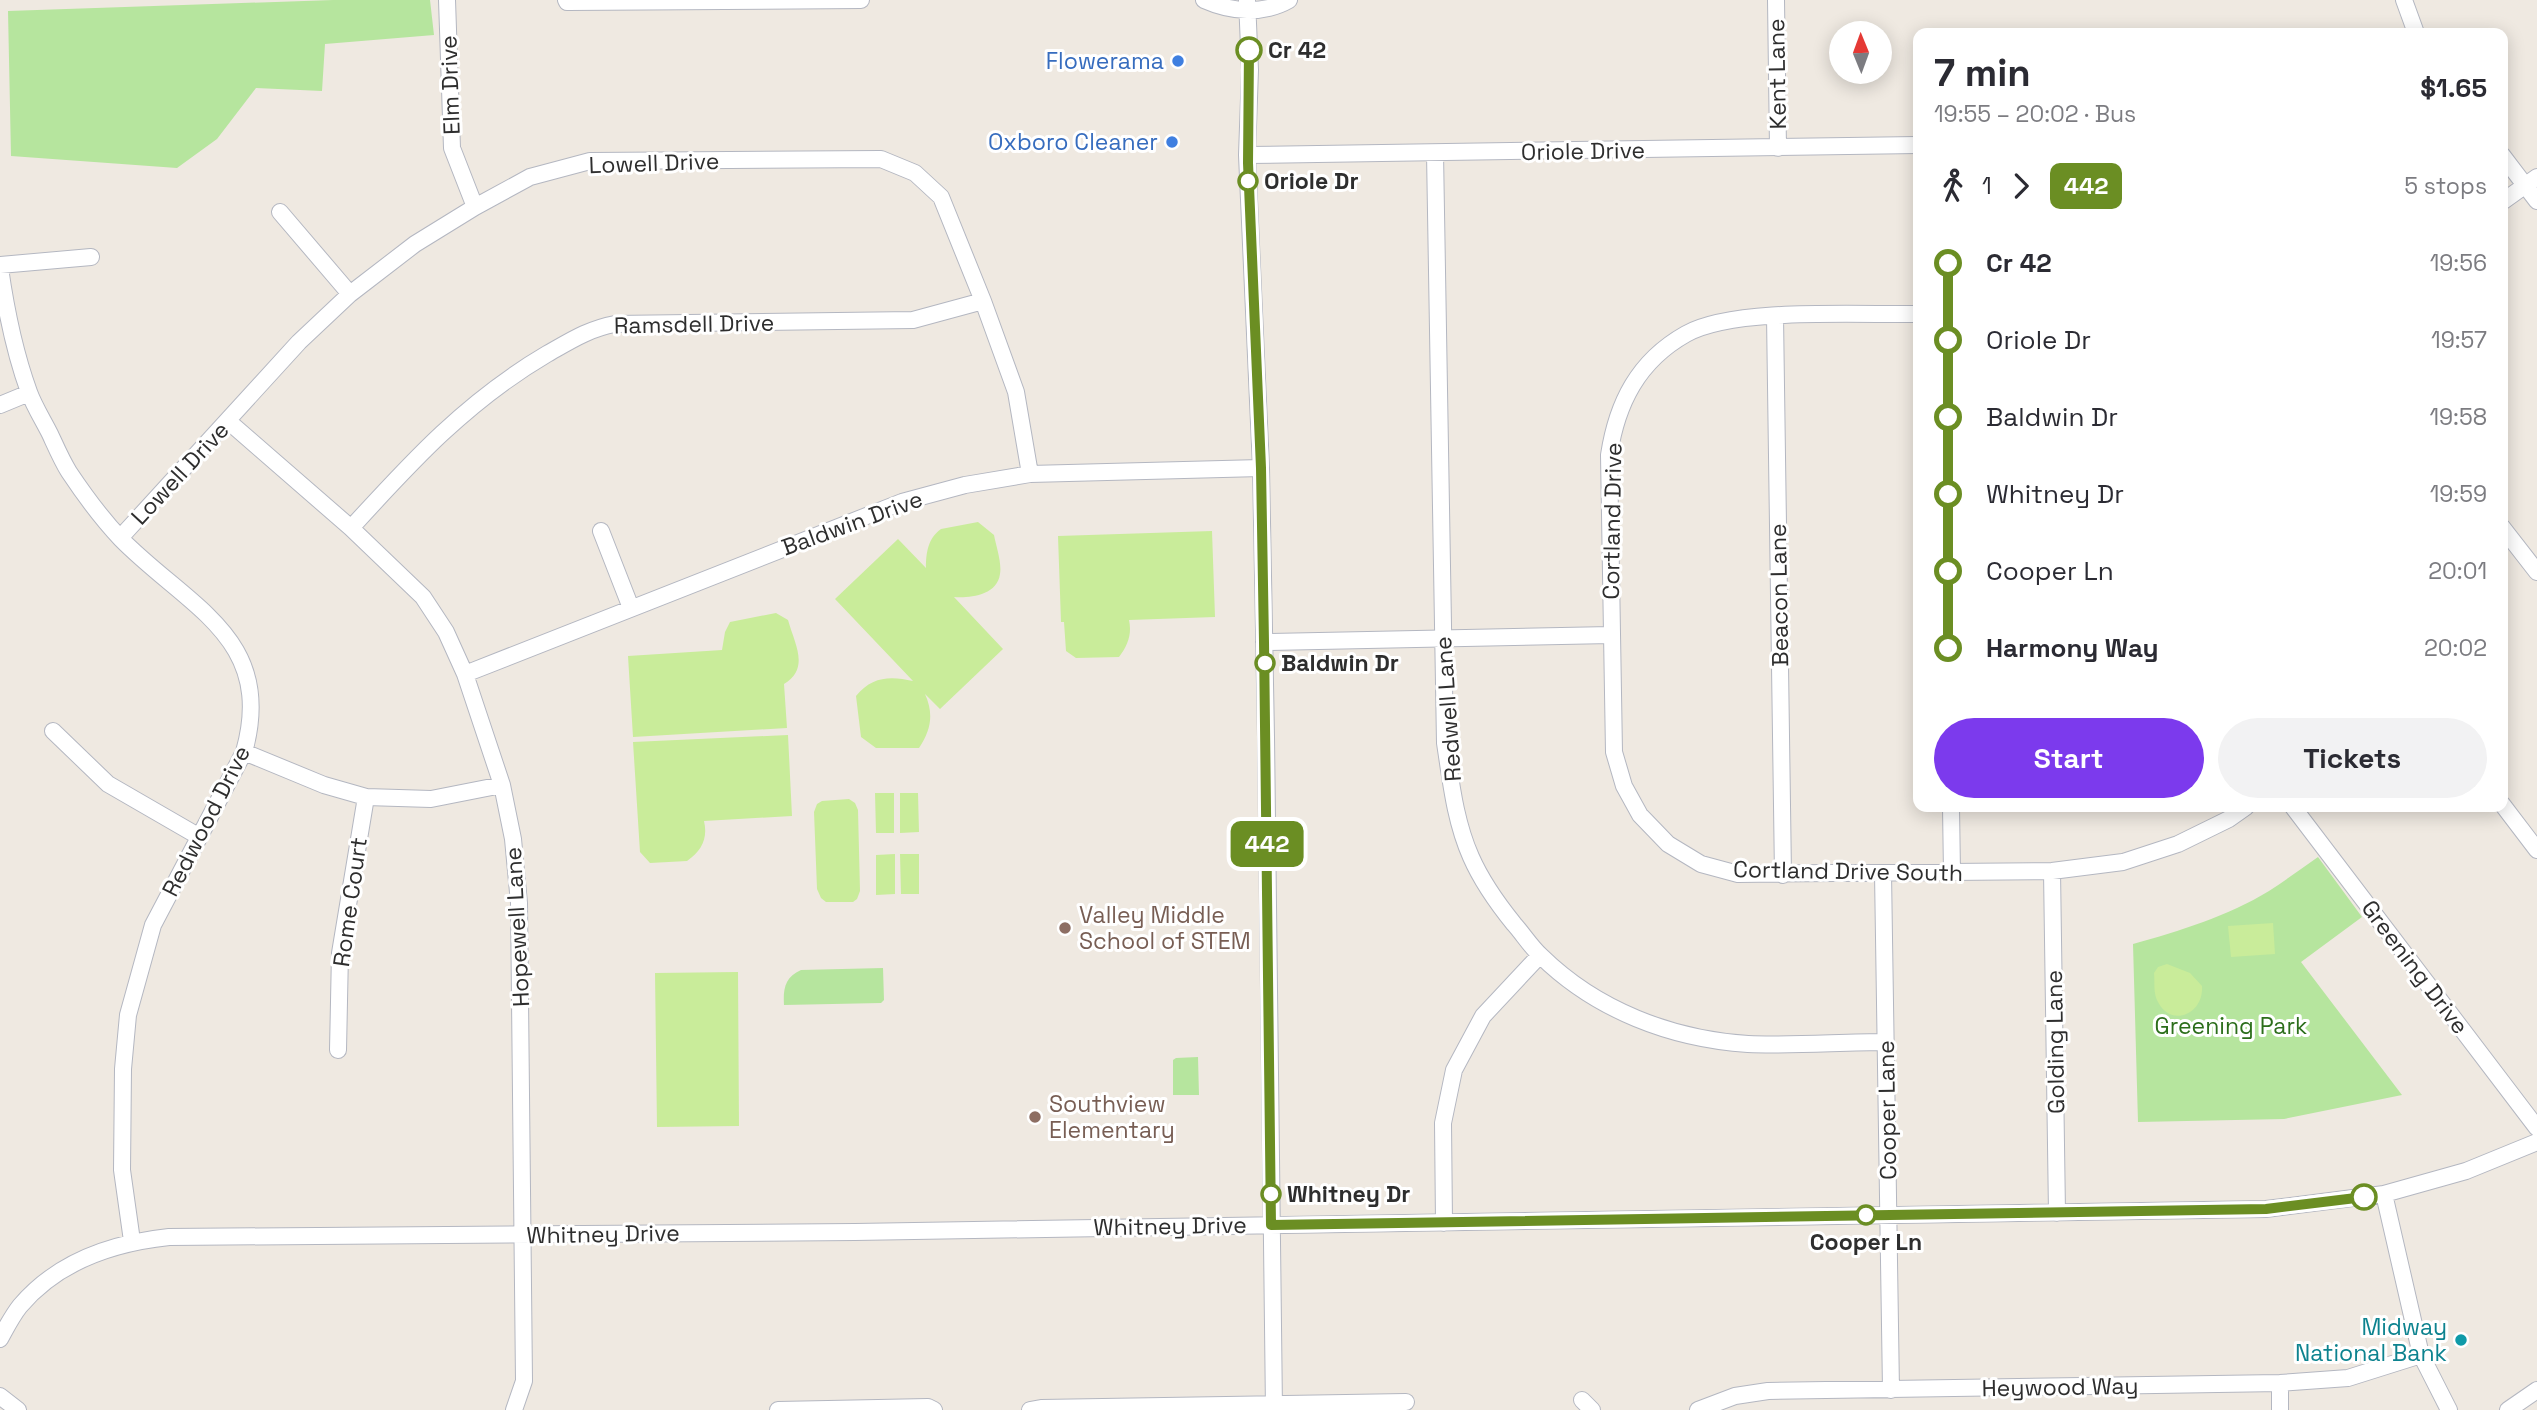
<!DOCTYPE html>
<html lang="en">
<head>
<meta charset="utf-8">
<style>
  body { margin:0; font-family:"Space Grotesk",sans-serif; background:#f2f2f3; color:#2b2b33; height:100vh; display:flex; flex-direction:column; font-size:26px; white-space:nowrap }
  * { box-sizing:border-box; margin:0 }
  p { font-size:23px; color:#7c7c81 }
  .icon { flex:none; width:38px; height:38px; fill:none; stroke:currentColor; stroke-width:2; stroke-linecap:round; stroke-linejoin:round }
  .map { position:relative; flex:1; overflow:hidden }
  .drawer { position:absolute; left:1913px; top:28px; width:595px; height:784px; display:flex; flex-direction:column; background:#fff; border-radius:14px; box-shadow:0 4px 18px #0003 }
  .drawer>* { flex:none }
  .badge { padding:0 14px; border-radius:10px; font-size:24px; line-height:46px }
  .needle { width:46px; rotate:359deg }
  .controls { position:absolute; left:1829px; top:21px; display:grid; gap:14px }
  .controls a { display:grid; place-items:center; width:63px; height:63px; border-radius:50%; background:#fff; box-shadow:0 4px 18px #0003; font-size:35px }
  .map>.badge { position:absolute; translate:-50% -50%; box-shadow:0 0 0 4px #fff }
  .legs { display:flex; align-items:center; gap:10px; height:77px; padding:0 21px; font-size:23px }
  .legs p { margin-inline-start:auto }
  .overview { display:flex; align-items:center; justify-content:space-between; height:119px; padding:0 21px }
  h1 { font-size:38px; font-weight:800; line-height:52px }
  .cta { display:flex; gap:14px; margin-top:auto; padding:14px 21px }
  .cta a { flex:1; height:80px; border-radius:42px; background:#7c3aed; color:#fff; font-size:28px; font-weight:800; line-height:80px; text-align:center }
  .cta a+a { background:#f2f2f3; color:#2b2b33 }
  ul { padding:0 21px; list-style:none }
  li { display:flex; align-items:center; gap:24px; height:77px; font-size:26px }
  li i { display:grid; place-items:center; width:10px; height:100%; margin:0 9px; background:currentColor }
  li i::after { content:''; width:18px; height:18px; margin:-9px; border:5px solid; border-radius:50%; background:#fff }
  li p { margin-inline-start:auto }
  li:first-child i { background:linear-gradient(#0000 50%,currentColor 0) }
  li:last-child i { background:linear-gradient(currentColor 50%,#0000 0) }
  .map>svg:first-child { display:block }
  .park { fill:#b6e59e }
  .pitch { fill:#c9ec9a }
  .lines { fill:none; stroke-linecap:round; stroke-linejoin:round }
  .minor-casing { stroke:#b4b7c1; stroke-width:18 }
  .minor { stroke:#fff; stroke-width:16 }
  .line-1-casing { stroke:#fff; stroke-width:16 }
  .line-1 { stroke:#6b8e23; stroke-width:10 }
  .stop-1-dot { fill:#fff; stroke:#6b8e23; stroke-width:3.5 }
  .shop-dot { fill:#3f7fe0; stroke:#fff; stroke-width:2.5 }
  .education-dot { fill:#8d6e63; stroke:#fff; stroke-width:2.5 }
  .culture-dot { fill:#0f9aa8; stroke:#fff; stroke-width:2.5 }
  .labels { text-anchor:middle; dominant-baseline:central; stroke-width:6; stroke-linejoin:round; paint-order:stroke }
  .stop-label { font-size:23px; font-weight:bold; fill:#2e2e2e; stroke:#fff; text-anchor:start }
  .shop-label { font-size:23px; fill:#366cbe; stroke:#fff; text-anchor:end }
  .street-label { font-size:23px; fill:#2e2e2e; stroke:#fff }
  .education-label { font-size:23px; fill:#785e54; stroke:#fff; text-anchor:start }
  .park-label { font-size:23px; fill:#2c6e1b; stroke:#fff }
  .culture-label { font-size:23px; fill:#0d838f; stroke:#fff; text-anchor:end }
</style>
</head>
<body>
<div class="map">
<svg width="2537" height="1410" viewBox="0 0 2537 1410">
  <rect width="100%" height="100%" fill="#efe9e1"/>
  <!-- park -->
  <path class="park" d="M333 0H430L434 35 325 44 322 91 256 88 217 139 177 168 11 156 8 11Z
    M2318 857 2362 917 2301 962 2402 1095 2284 1119 2138 1122 2133 944C2180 931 2228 916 2269 891 2286 880 2302 868 2318 857Z
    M883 968 884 1000 881 1003 784 1005C783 989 785 977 801 970Z
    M1198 1057 1199 1095H1173V1060L1176 1058Z"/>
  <!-- pitch -->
  <path class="pitch" d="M978 522 994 535C996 546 1002 563 1000 574 997 596 969 598 954 597L1003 649 940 709 925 694C934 714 931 730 919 748H876L861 737 856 696C872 676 891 676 913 681L835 599 898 539 926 568C926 553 928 538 941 529Z
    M1212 531 1215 617 1129 620C1132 634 1128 645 1119 657L1076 658 1066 651 1064 622H1061L1058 536Z
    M776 613 788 620C795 645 810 668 784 684L787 728 633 737 628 656 722 650 725 632 730 622Z
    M788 735 792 816 704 821C708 838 702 851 687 861L650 863 640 852 633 742Z
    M875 793H894V833H876Z
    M900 793H918L919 832 900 833Z
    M849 799 855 803 858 810 860 891 857 899 853 902H826L821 898 817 889 814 812 817 804 822 801Z
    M895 854V894L876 895V855Z
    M900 854H919V894H901Z
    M2273 923 2275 954 2231 957 2228 926Z
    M2167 964 2190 973 2202 986C2204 1014 2171 1028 2158 1002 2153 994 2155 982 2154 973L2158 967Z
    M738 972 739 1126 657 1127 655 973Z"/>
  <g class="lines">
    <!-- minor casing -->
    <g class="minor-casing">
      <path id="minor" d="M447 0 452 148 475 207
        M566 0 567 2 861 0
        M1204 0C1231 12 1263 15 1289 0
        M1247 0 1250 70 1247 155 1261 468 1266 737 1274 1410
        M1776 0 1778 148
        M2404 0 2416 33
        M1435 153 1445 743C1451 782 1455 821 1471 857 1482 882 1497 903 1514 924 1523 934 1531 947 1541 956 1596 1010 1671 1039 1748 1044 1793 1046 1840 1042 1886 1042
        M1247 155 1918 145
        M2502 155 2537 201
        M2502 202 2537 177
        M280 212 350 294
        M0 265 91 257
        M0 268C6 310 14 351 29 392 34 406 43 420 50 434 56 447 62 461 69 472 83 493 104 521 121 539 189 608 276 638 244 752L153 925 128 1015 123 1069 122 1170 132 1241
        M1918 314C1860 315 1734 307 1686 334 1638 361 1617 403 1609 455L1614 752 1624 786 1640 815 1668 844 1701 864 1738 874 2052 871 2123 862 2178 844 2229 819 2246 807
        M1775 316 1783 875
        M0 405 29 393
        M228 421 351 528 423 597 446 632 465 674 502 785 513 839 519 903 524 1381 514 1410
        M2502 527 2537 572
        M351 528C412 461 467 401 547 354 570 341 588 329 615 324L913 320 983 301
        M601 531 631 608
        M120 538 299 342 350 294 415 244 475 207 530 177 590 161 881 159 915 173 941 197 983 301 1016 392 1030 474
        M1264 642 1611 635
        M465 674 902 502 965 485 1030 474 1261 468
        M53 731 108 784 198 836
        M244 752 324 785 366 797 431 799 502 785
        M2502 804 2537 850
        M1951 807 1952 873
        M2293 807 2537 1128
        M2052 871 2057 1213
        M1883 873 1891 1390
        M338 1050 340 953 366 797
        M2384 1194 2421 1355 2449 1410
        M1444 1223 1443 1123 1454 1070 1483 1016 1540 955
        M0 1339C6 1328 12 1316 20 1306 58 1261 112 1243 169 1237L855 1232 2266 1209 2384 1194 2466 1171 2537 1142
        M0 1396 18 1410
        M1582 1400 1592 1410
        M778 1410 928 1407 934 1410
        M1030 1410 1041 1408 1406 1402
        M1698 1410 1735 1396 1768 1391 2280 1383 2348 1378 2421 1355
        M2280 1410V1383
        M2508 1410 2537 1390"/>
    </g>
    <!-- minor -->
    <use href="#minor" class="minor"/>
  </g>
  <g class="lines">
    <!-- line-1 casing -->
    <g class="line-1-casing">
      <path id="line-1" d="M1249 50 1248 163 1261 468 1264 642 1271 1225 2266 1209 2364 1197"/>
    </g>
    <!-- line-1 -->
    <use href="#line-1" class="line-1"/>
  </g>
  <!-- markers -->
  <g class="stop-1-dot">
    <circle cx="1249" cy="50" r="12"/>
    <circle cx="1248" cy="181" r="9"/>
    <circle cx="1265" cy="663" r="9"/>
    <circle cx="1271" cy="1194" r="9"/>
    <circle cx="2364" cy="1197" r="12"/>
    <circle cx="1866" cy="1215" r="9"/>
  </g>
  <g class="shop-dot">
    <circle cx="1178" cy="61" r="7"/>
    <circle cx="1172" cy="142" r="7"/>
  </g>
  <g class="education-dot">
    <circle cx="1065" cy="928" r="7"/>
    <circle cx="1035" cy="1117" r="7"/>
  </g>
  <circle class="culture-dot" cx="2461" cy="1340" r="7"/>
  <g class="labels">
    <!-- stop labels -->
    <g class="stop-label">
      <text x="1268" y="50">Cr 42</text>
      <text x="1264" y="181">Oriole Dr</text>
      <text x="1281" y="663">Baldwin Dr</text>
      <text x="1287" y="1194">Whitney Dr</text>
      <text x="1866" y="1242" text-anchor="middle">Cooper Ln</text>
    </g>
    <!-- shop labels -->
    <g class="shop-label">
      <text x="1164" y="61">Flowerama</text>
      <text x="1158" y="142">Oxboro Cleaner</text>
    </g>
    <!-- street labels -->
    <g class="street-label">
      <text transform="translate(1777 74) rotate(-91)">Kent Lane</text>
      <text transform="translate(450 85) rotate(-92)">Elm Drive</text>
      <text transform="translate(1583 151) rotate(-1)">Oriole Drive</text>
      <text transform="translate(654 163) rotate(-2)">Lowell Drive</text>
      <text transform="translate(694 324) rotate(-1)">Ramsdell Drive</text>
      <text transform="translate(180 473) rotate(-47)">Lowell Drive</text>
      <text transform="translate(1612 521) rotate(-89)">Cortland Drive</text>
      <text transform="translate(852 523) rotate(-20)">Baldwin Drive</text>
      <text transform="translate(1779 595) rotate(-91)">Beacon Lane</text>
      <text transform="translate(1448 709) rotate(-94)">Redwell Lane</text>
      <text transform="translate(206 821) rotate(-63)">Redwood Drive</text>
      <text transform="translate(1848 871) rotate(1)">Cortland Drive South</text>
      <text transform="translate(350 902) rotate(-82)">Rome Court</text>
      <text transform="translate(517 927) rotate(-93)">Hopewell Lane</text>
      <text transform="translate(2415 967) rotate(53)">Greening Drive</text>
      <text transform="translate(2055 1042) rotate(-91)">Golding Lane</text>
      <text transform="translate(1887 1110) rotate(-91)">Cooper Lane</text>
      <text transform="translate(1170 1226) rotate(-1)">Whitney Drive</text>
      <text transform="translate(603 1234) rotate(-1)">Whitney Drive</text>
      <text transform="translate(2060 1387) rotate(-1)">Heywood Way</text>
    </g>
    <!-- education labels -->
    <g class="education-label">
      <text x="1079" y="915">Valley Middle<tspan x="1079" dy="26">School of STEM</tspan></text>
      <text x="1049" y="1104">Southview<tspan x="1049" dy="26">Elementary</tspan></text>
    </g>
    <!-- park labels -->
    <g class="park-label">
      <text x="2231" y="1026">Greening Park</text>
    </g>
    <!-- culture labels -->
    <g class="culture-label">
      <text x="2447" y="1327">Midway<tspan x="2447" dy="26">National Bank</tspan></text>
    </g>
  </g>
</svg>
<div class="controls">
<a><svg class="needle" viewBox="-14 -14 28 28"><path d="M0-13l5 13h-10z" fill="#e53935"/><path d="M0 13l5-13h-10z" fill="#7c7c81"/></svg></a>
</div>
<b class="badge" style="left:1267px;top:844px;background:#6b8e23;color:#fff">442</b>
<section class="drawer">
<div class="overview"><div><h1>7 min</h1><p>19:55 – 20:02 · Bus</p></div><b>$1.65</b></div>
<div class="legs"><svg class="icon" aria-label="walk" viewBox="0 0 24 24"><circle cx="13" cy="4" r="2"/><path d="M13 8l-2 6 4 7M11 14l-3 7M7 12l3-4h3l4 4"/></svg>1<svg class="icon" aria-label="forward" viewBox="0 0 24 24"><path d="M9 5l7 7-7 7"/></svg><b class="badge" style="background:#6b8e23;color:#fff">442</b><p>5 stops</p></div>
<ul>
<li><i style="color:#6b8e23"></i><b>Cr 42</b><p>19:56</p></li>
<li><i style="color:#6b8e23"></i><span>Oriole Dr</span><p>19:57</p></li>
<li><i style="color:#6b8e23"></i><span>Baldwin Dr</span><p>19:58</p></li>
<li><i style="color:#6b8e23"></i><span>Whitney Dr</span><p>19:59</p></li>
<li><i style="color:#6b8e23"></i><span>Cooper Ln</span><p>20:01</p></li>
<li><i style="color:#6b8e23"></i><b>Harmony Way</b><p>20:02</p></li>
</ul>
<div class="cta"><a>Start</a><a>Tickets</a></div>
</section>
</div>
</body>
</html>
